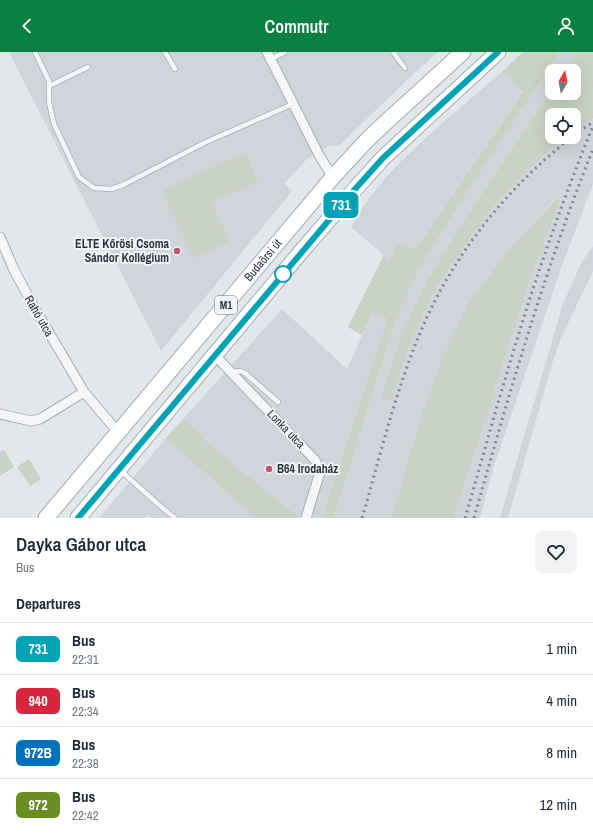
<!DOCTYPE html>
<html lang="en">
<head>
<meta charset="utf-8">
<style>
  body { margin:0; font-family:"Archivo Narrow",sans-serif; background:#f2f2f3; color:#1f2937; height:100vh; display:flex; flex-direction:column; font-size:15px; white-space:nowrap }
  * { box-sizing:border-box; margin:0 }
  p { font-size:13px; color:#747a83 }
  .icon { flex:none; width:22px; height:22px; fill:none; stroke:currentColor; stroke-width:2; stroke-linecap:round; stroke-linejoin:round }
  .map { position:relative; height:466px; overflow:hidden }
  .panel { display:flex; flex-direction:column; background:#fff; flex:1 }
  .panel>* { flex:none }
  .badge { padding:0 8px; border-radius:6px; font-size:14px; line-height:26px }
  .needle { width:26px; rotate:10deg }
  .controls { position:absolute; left:545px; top:12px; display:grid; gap:8px }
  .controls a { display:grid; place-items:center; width:36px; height:36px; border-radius:8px; background:#fff; box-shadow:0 4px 16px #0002; font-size:20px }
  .map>.badge { position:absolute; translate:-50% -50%; box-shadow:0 0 0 2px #fff }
  h2 { padding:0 16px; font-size:15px; line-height:36px }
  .round { display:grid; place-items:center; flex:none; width:42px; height:42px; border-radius:8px; background:#f2f2f3 }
  .overview { display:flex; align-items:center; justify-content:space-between; height:68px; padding:0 16px }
  h1 { font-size:19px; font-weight:600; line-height:30px }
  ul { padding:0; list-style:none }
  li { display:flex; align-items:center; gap:12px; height:52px; padding:0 16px; border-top:1px solid #e0e1e3 }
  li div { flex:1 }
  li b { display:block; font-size:15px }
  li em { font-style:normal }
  li .badge { min-width:44px; font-weight:700; text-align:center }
  header { display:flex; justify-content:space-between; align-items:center; height:52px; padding:0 16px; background:#0b8043; color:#fff; font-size:18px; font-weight:600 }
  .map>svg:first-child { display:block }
  .built { fill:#d1d5db }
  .green { fill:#c9d3c5 }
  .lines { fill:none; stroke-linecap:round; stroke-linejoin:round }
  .lane-casing { stroke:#a8adb4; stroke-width:6 }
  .street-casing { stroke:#a8adb4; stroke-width:11 }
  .primary-casing { stroke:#a3abb4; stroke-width:17 }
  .lane { stroke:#f5f6f8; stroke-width:4.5 }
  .street { stroke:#f5f6f8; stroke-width:9 }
  .primary { stroke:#fff; stroke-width:15 }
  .rail { stroke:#7e8692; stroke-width:3; stroke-dasharray:2 4; stroke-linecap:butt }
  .line-casing { stroke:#fff; stroke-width:9 }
  .line { stroke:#00a3b4; stroke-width:6 }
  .poi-dot { fill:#c25568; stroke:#f2f4f7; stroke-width:1.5 }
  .stop-dot { fill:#fff; stroke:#00a3b4; stroke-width:2 }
  .labels { text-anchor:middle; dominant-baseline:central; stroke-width:4; stroke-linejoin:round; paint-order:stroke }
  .shield { fill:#f2f4f7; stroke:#676e77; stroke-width:1 }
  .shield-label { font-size:11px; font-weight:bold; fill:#2c3440 }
  .poi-label { font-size:12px; font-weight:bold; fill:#2c3440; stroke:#f2f4f7; text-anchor:end }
  .street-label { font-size:12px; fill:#2c3440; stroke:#f2f4f7 }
</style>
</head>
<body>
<header><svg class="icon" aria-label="back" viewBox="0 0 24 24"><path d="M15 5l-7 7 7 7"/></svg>Commutr<svg class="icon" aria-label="person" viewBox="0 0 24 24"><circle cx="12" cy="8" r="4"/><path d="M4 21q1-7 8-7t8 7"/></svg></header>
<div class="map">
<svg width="593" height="466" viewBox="0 0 593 466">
  <rect width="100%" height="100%" fill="#e3e6ea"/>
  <!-- built -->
  <path class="built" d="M9 0H438L409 26 340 93 329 94 306 108 284 132 292 139 161 299Z
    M560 0H576L564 19H552V36L476 150 428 226 399 288 381 344 391 348 409 294 438 233 488 161 535 111 565 85H574V79L593 67V132L561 216 494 414 480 466H454L527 237 550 177 559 143 508 198 467 253 440 312 422 361 391 466H334L394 272 418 219 466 142Z
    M503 19 523 38 415 198 390 208 351 175 362 156 378 135 399 111 441 72Z
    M593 194V219L561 286 553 309 508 466H500L563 252 581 211Z
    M282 257 347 317 373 260 387 267 322 466 298 465 295 466H150L147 463 145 466H99L166 386Z"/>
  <!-- green -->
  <path class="green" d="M523 0H560L466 142 418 219 394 272 334 466H322L387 267 373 260 362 283 348 275 384 203 390 208 397 190 415 198 523 39 503 19Z
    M576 0H593V67L574 79V63H552V85H565L535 111 488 161 438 233 409 294 391 349 381 345 399 288 428 226 476 150 552 36V41H574V19H564Z
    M246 101 258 130 211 150 230 189 194 206 162 139 198 121Z
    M560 143 550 177 527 237 454 466H391L422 361 440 312 467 253 508 198Z
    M184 367 207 391 300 466H256L166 386Z
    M4 398 14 415 0 424V400Z
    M29 407 41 427 30 434 17 415Z"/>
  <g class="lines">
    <!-- lane casing -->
    <g class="lane-casing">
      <path id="lane" d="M35 0 49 29V50L54 72 79 125 94 136 111 137 123 133 206 90 293 52
        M165 0 175 17
        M393 0 405 16
        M271 7 285 0
        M49 34 88 15
        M232 320 240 319 245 321 278 350
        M120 418 159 453 175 466"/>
    </g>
    <!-- street casing -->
    <g class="street-casing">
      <path id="street" d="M267 0 320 105 333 125
        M0 185 14 218 34 255 84 340 118 380
        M215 303 224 313 315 408 320 420 306 466
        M0 362 31 369 40 367 84 340"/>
    </g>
    <!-- primary casing -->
    <g class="primary-casing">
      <g id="primary">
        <path id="s1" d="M46 466 333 125 367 88 385 71 463 0"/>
        <path d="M78 466 300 201 356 136 383 106 498 0"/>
      </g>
    </g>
    <!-- lane -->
    <use href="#lane" class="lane"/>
    <!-- street -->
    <use href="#street" class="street"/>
    <!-- primary -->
    <use href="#primary" class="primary"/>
    <!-- rail -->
    <path class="rail" d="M574 83 593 70
      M362 466C378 412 391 357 411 304 442 217 500 141 572 85
      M465 466C482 408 498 349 516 291 538 218 564 145 593 74
      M474 466C509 342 545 217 593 97"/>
  </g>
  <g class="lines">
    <!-- line casing -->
    <g class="line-casing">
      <path id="line" d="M78 466 356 136 383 106 498 0"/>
    </g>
    <!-- line -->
    <use href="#line" class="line"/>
  </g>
  <!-- markers -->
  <g class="poi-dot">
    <circle cx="177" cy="199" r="4"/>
    <circle cx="269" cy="417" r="4"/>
  </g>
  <circle class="stop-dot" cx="283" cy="222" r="8"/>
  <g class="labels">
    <!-- shield labels -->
    <rect class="shield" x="215" y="244" width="22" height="18" rx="3"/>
    <g class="shield-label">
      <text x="226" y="253">M1</text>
    </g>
    <!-- poi labels -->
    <g class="poi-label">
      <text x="169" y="192">ELTE Kőrösi Csoma<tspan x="169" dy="14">Sándor Kollégium</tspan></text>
      <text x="277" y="417" text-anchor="start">B64 Irodaház</text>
    </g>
    <!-- street labels -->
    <g class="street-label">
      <text stroke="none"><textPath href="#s1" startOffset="337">Budaörsi út</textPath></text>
      <text transform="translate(39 264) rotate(60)">Rahó utca</text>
      <text transform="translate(286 377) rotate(46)">Lonka utca</text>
    </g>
  </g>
</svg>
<div class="controls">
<a><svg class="needle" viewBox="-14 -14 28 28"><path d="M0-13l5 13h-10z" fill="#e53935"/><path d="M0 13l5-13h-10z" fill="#747a83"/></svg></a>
<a><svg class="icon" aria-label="locate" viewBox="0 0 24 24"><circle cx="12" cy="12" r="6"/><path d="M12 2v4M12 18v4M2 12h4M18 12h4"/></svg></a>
</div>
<b class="badge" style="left:341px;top:153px;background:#00a3b4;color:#fff">731</b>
</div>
<section class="panel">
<div class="overview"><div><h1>Dayka Gábor utca</h1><p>Bus</p></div><a class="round"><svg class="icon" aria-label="heart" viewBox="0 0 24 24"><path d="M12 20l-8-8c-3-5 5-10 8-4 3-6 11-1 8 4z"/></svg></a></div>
<h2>Departures</h2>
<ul>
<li><span class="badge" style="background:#00a3b4;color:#fff">731</span><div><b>Bus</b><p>22:31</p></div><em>1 min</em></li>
<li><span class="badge" style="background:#d7263d;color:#fff">940</span><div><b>Bus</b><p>22:34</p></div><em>4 min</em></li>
<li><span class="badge" style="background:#0072bc;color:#fff">972B</span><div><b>Bus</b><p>22:38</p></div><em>8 min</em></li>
<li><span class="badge" style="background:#6b8e23;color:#fff">972</span><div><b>Bus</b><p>22:42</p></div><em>12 min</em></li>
</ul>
</section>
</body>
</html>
